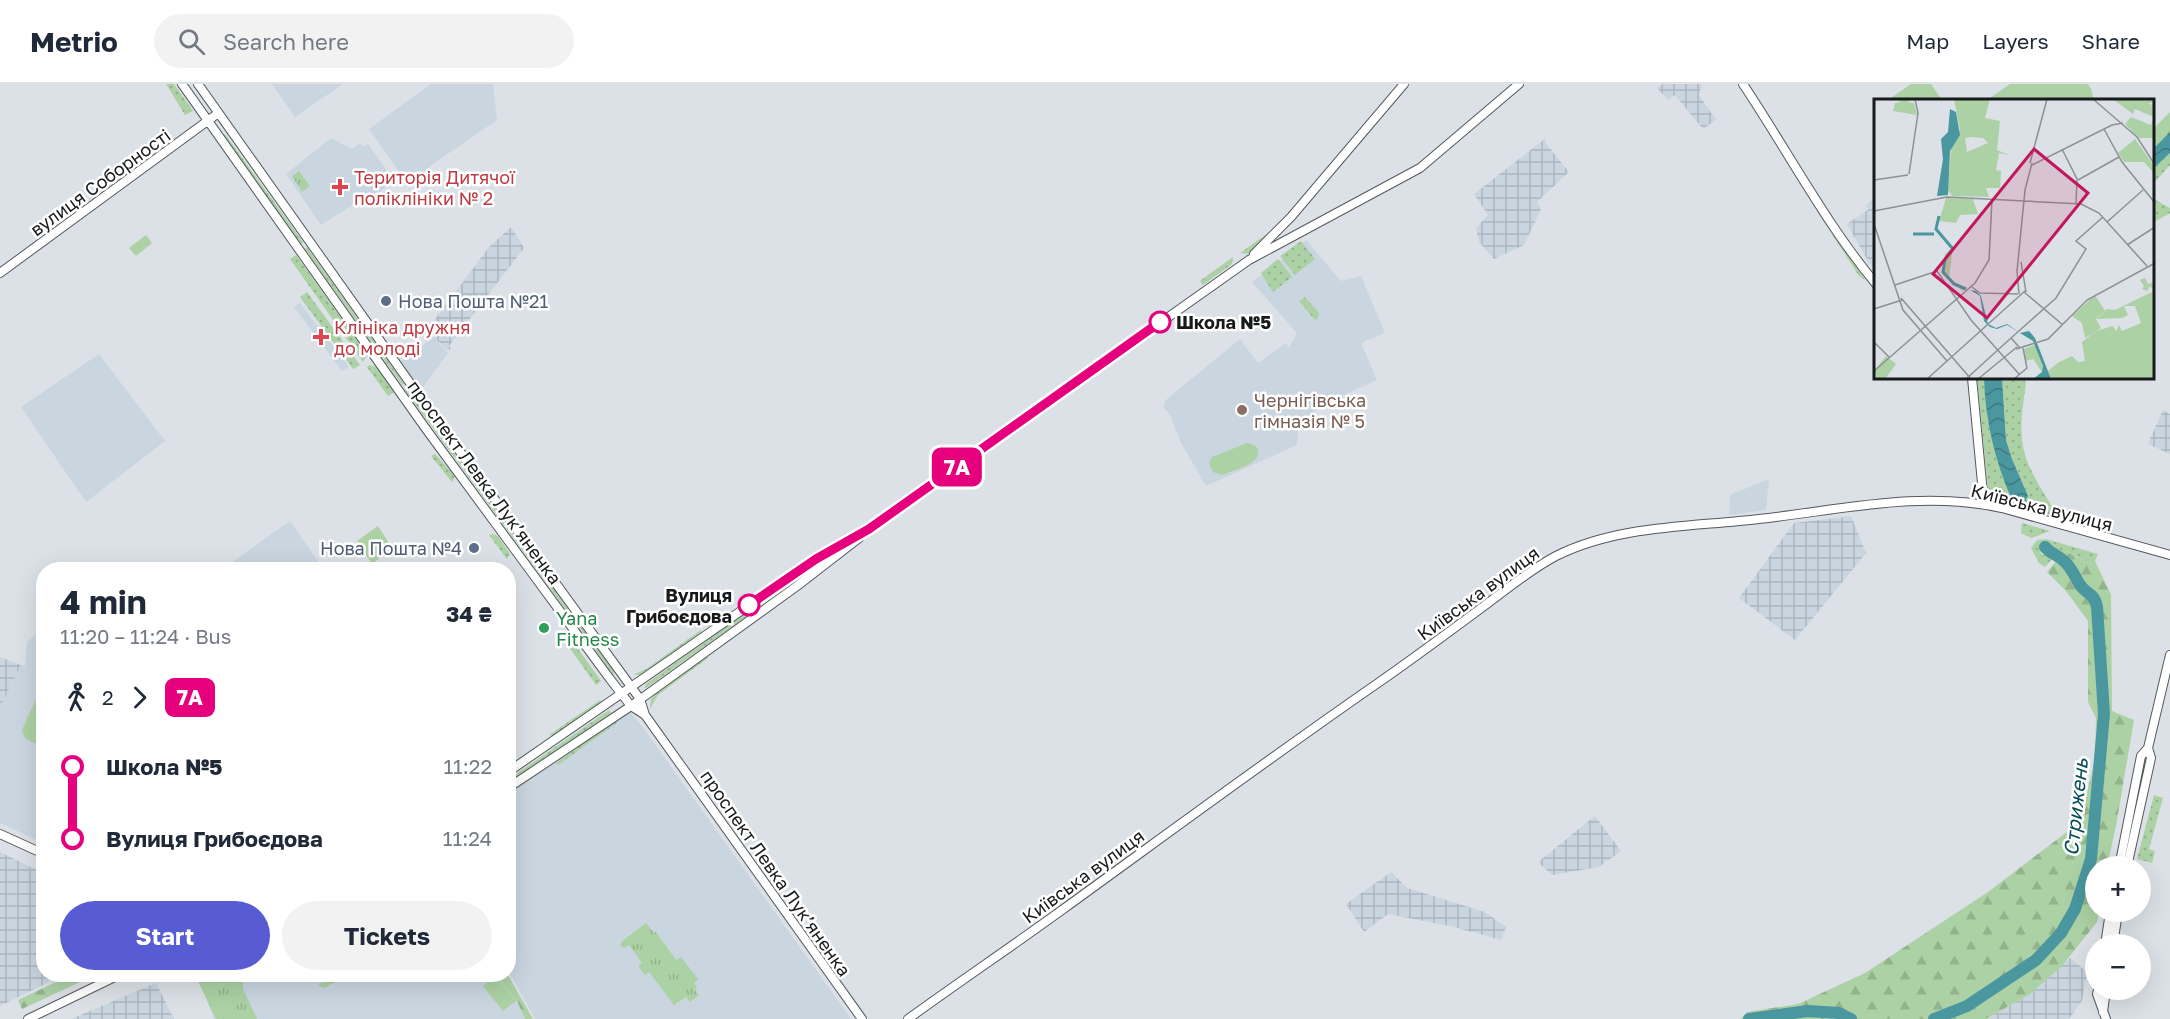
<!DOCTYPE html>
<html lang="en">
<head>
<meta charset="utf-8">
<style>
  body { margin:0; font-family:"Golos Text",sans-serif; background:#f2f2f3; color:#1f2937; height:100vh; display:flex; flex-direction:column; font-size:22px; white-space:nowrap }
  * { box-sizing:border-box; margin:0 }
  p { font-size:20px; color:#747a83 }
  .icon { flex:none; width:33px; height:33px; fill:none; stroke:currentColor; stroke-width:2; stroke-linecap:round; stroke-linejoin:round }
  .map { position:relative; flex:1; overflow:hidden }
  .panel { position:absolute; left:36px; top:478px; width:480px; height:420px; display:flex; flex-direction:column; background:#fff; border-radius:24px; box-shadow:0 6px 24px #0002 }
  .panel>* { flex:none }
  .badge { padding:0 12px; border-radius:9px; font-size:21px; line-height:39px }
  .fabs { position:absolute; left:2085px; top:772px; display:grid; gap:12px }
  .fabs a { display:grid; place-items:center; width:66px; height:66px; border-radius:50%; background:#fff; box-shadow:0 6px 24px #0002; font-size:30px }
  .map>.badge { position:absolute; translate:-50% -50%; box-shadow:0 0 0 3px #fff }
  .legs { display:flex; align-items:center; gap:9px; height:66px; padding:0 24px; font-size:20px }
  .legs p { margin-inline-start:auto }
  .head { display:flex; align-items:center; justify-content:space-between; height:102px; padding:0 24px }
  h1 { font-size:33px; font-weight:700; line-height:45px }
  .action { display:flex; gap:12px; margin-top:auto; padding:12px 24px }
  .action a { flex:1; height:69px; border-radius:36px; background:#575cd3; color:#fff; font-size:24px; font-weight:700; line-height:69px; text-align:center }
  .action a+a { background:#f2f2f3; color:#1f2937 }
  ul { padding:0 24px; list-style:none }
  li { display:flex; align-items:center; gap:21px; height:72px; font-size:22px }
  li i { display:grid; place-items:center; width:9px; height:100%; margin:0 8px; background:currentColor }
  li i::after { content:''; width:15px; height:15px; margin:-8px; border:4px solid; border-radius:50%; background:#fff }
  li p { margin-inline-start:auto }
  li:first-child i { background:linear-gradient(#0000 50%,currentColor 0) }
  li:last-child i { background:linear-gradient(currentColor 50%,#0000 0) }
  header { display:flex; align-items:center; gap:36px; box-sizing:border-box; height:84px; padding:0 30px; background:#fff; border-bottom:2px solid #e0e1e3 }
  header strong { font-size:28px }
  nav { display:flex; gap:33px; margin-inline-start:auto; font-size:21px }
  .search { width:420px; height:54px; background:#f2f2f3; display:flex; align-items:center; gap:15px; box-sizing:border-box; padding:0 21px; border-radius:33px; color:#747a83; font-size:22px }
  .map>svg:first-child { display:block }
  .built { fill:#c9d6e0 }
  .industrial { fill:url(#industrial-grid) }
  .grass { fill:url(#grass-dots) }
  .forest { fill:url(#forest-firs) }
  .park { fill:url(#park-tufts) }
  .pitch { fill:#acd1a4 }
  .water { fill:url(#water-waves) }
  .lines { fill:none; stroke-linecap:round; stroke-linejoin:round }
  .river { stroke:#4a979f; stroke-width:12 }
  .secondary-casing { stroke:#54595d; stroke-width:10 }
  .secondary { stroke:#fff; stroke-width:8 }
  .line-1-casing { stroke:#fff; stroke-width:14 }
  .line-1 { stroke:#e6007e; stroke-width:9 }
  .health-dot { fill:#e0444e; stroke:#fff; stroke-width:2 }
  .service-dot { fill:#5c6f8a; stroke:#fff; stroke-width:2 }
  .stop-1-dot { fill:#fff; stroke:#e6007e; stroke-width:3 }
  .education-dot { fill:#8d6e63; stroke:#fff; stroke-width:2 }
  .leisure-dot { fill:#2e9e5b; stroke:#fff; stroke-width:2 }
  .labels { text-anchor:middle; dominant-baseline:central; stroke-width:5; stroke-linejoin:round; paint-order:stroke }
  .health-label { font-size:18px; fill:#be3a42; stroke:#fff; text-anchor:start }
  .street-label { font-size:18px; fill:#17191a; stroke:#fff }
  .service-label { font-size:18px; fill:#4e5e75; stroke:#fff; text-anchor:start }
  .stop-label { font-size:18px; font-weight:bold; fill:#17191a; stroke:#fff; text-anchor:start }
  .education-label { font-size:18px; fill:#785e54; stroke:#fff; text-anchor:start }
  .leisure-label { font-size:18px; fill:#27864d; stroke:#fff; text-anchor:start }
  .water-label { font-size:20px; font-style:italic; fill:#054d54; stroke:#fff }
  .inset-river { fill:none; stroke:#4a979f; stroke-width:3 }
  .inset-road { fill:none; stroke:#8d9194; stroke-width:1.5 }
  .view { fill:#c2185b; fill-opacity:0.15; stroke:#c2185b; stroke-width:3 }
  .inset-edge { fill:none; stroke:#17191a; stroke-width:3 }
</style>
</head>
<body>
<header>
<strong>Metrio</strong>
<div class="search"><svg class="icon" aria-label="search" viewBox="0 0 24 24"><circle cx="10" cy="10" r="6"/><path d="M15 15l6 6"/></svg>Search here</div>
<nav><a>Map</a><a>Layers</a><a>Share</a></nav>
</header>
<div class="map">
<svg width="2170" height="935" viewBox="0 0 2170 935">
  <defs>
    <pattern id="industrial-grid" width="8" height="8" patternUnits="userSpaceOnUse" patternTransform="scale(1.5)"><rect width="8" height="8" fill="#c9d6e0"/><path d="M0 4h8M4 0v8" fill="none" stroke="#acb7c0"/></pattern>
    <pattern id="grass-dots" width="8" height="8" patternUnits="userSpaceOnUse" patternTransform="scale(1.5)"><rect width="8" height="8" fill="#acd1a4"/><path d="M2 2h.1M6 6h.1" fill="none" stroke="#93b38d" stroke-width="1.8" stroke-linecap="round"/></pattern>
    <pattern id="forest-firs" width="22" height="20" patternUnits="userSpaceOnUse" patternTransform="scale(1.5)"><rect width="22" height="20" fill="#acd1a4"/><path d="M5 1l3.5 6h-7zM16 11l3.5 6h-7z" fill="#93b38d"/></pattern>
    <pattern id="park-tufts" width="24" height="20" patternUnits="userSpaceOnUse" patternTransform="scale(1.5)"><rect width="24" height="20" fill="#acd1a4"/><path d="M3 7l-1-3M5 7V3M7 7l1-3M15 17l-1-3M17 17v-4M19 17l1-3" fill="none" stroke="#93b38d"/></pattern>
    <pattern id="water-waves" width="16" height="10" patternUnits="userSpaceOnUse" patternTransform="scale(1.5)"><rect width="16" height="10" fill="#4a979f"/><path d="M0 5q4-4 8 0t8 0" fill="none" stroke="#3d7a81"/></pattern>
  </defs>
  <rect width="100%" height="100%" fill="#dbe1e6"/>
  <!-- built -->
  <path class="built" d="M272 0H343L295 33Z
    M431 0H493L497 36 430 82 424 95 415 102 411 101 407 99 369 45Z
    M331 54 352 65 361 59 363 63 368 60 394 97 377 110 362 115 321 141 286 90Z
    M1306 156 1341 197 1361 192 1385 249 1361 259 1377 296 1324 320 1298 342 1297 361 1206 402 1180 357 1170 331 1163 322 1167 315 1240 255 1258 279 1286 259 1289 264 1297 249 1252 198Z
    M300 219 349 283 342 287 294 223Z
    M434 253 448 269 421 306 401 277Z
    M99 270 165 357 86 418 21 323Z
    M1769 395 1766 426 1729 431 1730 411Z
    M290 437 324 486H222L253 463Z
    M43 545V759L0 739V624L21 581 25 582 27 558Z
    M628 626 642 642 851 935H535L509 888 508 709Z
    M197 891H507L532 935H214Z"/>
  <!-- industrial -->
  <path class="industrial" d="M1662 0H1702L1699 11 1716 36 1703 45 1675 11 1668 16 1657 4Z
    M1546 54 1545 58 1569 88 1537 118 1541 125 1524 161 1494 175 1479 158 1476 144 1488 131 1474 110Z
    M1876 111V187L1869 179 1847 140 1869 125 1866 122Z
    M511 143 524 164 449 262 451 264 448 267 434 253 430 242 489 163Z
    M2163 326 2170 330V370L2148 360Z
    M1851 432 1866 469 1795 556 1739 514 1794 439Z
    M0 573 21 581 0 624Z
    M1595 732 1621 767 1599 783 1552 791 1538 778Z
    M0 768 43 789 44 891H63L0 922Z
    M1391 788 1407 804 1485 828 1506 843 1501 856 1454 843 1388 830 1364 848 1346 820Z
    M2070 874 2087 888 2082 917 2069 935H1986L2030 910Z
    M156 899 174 935H71Z"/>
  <!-- grass -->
  <path class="grass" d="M166 0H174L193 27 185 31Z
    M225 50 303 158 301 160 223 51Z
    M2170 69V81L2154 99V84Z
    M2154 115 2170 124V129L2154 138Z
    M1817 127 1821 129 1865 196 1859 192Z
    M1275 144 1263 158 1248 170 1240 169Z
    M1301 157 1315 175 1295 191 1280 172Z
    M307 163 404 300 402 301 305 165Z
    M296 171 363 265 366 273 363 278 290 175Z
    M1233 173 1232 180 1203 201 1200 197Z
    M1278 175 1292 193 1273 208 1261 189Z
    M307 208 360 281 353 285 300 213Z
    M1305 213 1319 229 1318 234 1315 236 1299 217Z
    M369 281 377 283 394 308 388 312 367 283Z
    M1977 294H1984L1988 338 2026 415 2028 412 2012 375 2006 356 2002 294H2023L2026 299C2023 321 2018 348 2025 371 2030 387 2040 403 2049 418L2055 425 2066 430 2065 435 1989 415Z
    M407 305 615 589 613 590 405 306Z
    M435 370 455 392 452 398 431 372Z
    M2022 439 2050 447 2031 454 2021 449Z
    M493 450 498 452 510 470 507 475 489 451Z
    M2046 455 2098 470 2095 477 2090 479 2066 467 2059 473 2053 468 2055 464 2050 461 2040 467 2042 471 2049 470 2053 474 2045 483 2039 479 2031 464 2037 456Z
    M794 495 796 497 793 499 646 604 644 603 647 599Z
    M701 546 702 548 644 590 633 591 646 585Z
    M568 551 601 597 596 601 564 556Z
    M707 572 708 574 658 611 650 625 651 616 655 610Z
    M600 616 602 618 554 652 549 651Z
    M609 626 611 629 509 698V695Z
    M615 637 617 639 558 681 556 679Z
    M2154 711 2163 714 2149 765 2155 767 2152 779 2137 775Z
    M337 891H350L323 904 319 902V900Z"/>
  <!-- forest -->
  <path class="forest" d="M2170 28V48L2154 64V42H2156Z
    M2065 467 2090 479 2095 477 2111 511 2112 627 2134 636 2116 742 2107 783H2096V828H2099L2097 838 2062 882 2030 910 1986 935H1741L1747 928 1798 920 1865 889 1988 808 2080 738 2095 675 2096 634 2088 618V537L2066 507 2047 488Z
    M71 891H95L22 925 18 916Z
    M496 891H508L533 935H525L518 919Z"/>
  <!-- park -->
  <path class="park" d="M299 87 310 102 302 108 292 92Z
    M646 839 654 849 656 848 676 876 681 873 698 895 694 899 697 903 695 906 699 911 690 918 686 913 674 921 649 888 645 891 638 882 642 879 629 861 625 864 621 863V858Z
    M195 891H243V905L257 935H216Z"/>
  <!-- pitch -->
  <path class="pitch" d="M1911 0H1931L1942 16H1888Z
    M2010 0H2088L2091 5 2094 16H1987Z
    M146 151 152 159 136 172 129 164Z
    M1247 359C1252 360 1257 361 1258 367 1261 380 1232 387 1222 391L1213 388 1209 379 1212 373Z
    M378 442 389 459 377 467 381 473 372 480 357 457Z
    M43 603V664L25 654 22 646 40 606Z
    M495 891 516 917 503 927 483 902Z"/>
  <!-- water -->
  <path class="water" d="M2170 48V69L2154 84V64Z
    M1984 294H2002L2006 356 2012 375 2028 412 2026 415 2027 420 2022 422 2018 418 2012 416C1995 377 1985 336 1984 294Z"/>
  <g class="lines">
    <!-- river -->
    <path class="river" d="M1749 935 1808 927 1839 929 1851 935
      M1934 935 1967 922 2036 876 2061 849 2075 825 2091 775 2104 630 2097 523C2094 508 2087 511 2080 501 2075 493 2072 484 2064 477 2058 471 2051 470 2045 463"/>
    <!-- secondary casing -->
    <g class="secondary-casing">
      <path id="secondary" d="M182 0 426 345 610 595 631 622 645 631 862 935
        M198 0 410 299 640 615 645 631
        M1743 0C1787 66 1826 140 1876 200
        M1254 170 1291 133 1404 0
        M0 189 217 30
        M1972 294 1984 420
        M508 688 816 475 869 445 1249 176 1420 84 1519 0
        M508 704 631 622 797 502 859 454
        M0 750 44 770
        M2119 783 2141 672 2148 664 2170 571
        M2127 783 2151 674 2148 664
        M2105 861 2110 828
        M2113 861 2118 828
        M2098 906 2097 910 2106 935
        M2103 928 2106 906
        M28 935 119 891
        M908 935C959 898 1011 863 1062 826 1167 750 1271 673 1378 599 1414 574 1449 548 1484 522 1507 505 1531 485 1556 472 1618 441 1692 443 1759 435 1841 426 1920 406 2002 424L2170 471"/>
    </g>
    <!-- secondary -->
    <use href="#secondary" class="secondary"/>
  </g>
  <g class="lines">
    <!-- line-1 casing -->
    <g class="line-1-casing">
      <path id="line-1" d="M749 521 816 475 869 445 1160 238"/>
    </g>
    <!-- line-1 -->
    <use href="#line-1" class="line-1"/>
  </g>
  <!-- markers -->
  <g class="health-dot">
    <path d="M337 94h6v6h6v6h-6v6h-6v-6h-6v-6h6z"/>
    <path d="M318 244h6v6h6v6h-6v6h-6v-6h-6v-6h6z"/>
  </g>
  <g class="service-dot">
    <circle cx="386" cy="217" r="6"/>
    <circle cx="474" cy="464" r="6"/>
  </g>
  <g class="stop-1-dot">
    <circle cx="1160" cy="238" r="10"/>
    <circle cx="749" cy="521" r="10"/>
  </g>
  <circle class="education-dot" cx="1242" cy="326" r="6"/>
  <circle class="leisure-dot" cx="544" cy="544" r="6"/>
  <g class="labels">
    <!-- health labels -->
    <g class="health-label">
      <text x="354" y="93">Територія Дитячої<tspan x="354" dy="21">поліклініки № 2</tspan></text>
      <text x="334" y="243">Клініка дружня<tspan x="334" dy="21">до молоді</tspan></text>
    </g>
    <!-- street labels -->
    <g class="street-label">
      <text transform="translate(100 98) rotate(-36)">вулиця Соборності</text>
      <text transform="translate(485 398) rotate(54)">проспект Левка Лукʼяненка</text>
      <text transform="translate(2042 423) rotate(14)">Київська вулиця</text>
      <text transform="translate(1478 509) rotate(-36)">Київська вулиця</text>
      <text transform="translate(776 789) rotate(55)">проспект Левка Лукʼяненка</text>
      <text transform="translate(1083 792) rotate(-36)">Київська вулиця</text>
    </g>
    <!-- service labels -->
    <g class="service-label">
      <text x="398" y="217">Нова Пошта №21</text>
      <text x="462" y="464" text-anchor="end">Нова Пошта №4</text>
    </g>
    <!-- stop labels -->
    <g class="stop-label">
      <text x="1176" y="238">Школа №5</text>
      <text x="732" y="511" text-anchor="end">Вулиця<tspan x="732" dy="21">Грибоєдова</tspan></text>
    </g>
    <!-- education labels -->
    <g class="education-label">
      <text x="1254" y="316">Чернігівська<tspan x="1254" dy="21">гімназія № 5</tspan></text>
    </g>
    <!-- leisure labels -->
    <g class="leisure-label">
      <text x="556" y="534">Yana<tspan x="556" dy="21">Fitness</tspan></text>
    </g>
    <!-- water labels -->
    <g class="water-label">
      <text transform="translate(2075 723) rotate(-84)">Стрижень</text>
    </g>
  </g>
  <!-- overview -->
  <g transform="translate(1874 15)">
    <rect width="280" height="280" fill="#dbe1e6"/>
    <path d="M22 0H40L33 3 40 4 43 16 19 12 21 4 27 3ZM12 257 22 265 11 280H3L0 272Z" fill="#acd1a4"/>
    <path d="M80 0H116L111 19 126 22 123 51 135 56 125 54 122 71 127 72 126 89H112L115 98 78 97 74 91 77 50 86 31ZM98 38 109 39 114 44 93 53 91 39ZM72 99 99 100 104 115 86 116 82 124 65 122ZM79 148 75 179 91 189 89 192 68 175 71 155ZM271 179 274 185 280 183V280H177L174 272 185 263 198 257 204 263 211 262 208 243 222 232 239 227 242 232 245 226 248 232 267 224 261 207H250L254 216 248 219 223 220 233 210 241 211 280 192 276 187 273 192 268 190 270 187 266 181Z" fill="#acd1a4" fill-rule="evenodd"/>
    <path d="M105 0H115L108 22 101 21Z" fill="#acd1a4"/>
    <path d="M261 40 280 67V74L270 63H250L244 54ZM221 196 231 212 222 220 227 229 211 239 208 224 198 217ZM161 246 169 267 168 273 159 260 151 262 150 250Z" fill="#acd1a4"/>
    <path d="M239 0H280V4H274L280 7V39H265L251 25 257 18 277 26 280 18 261 10 259 15Z" fill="#acd1a4"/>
    <path d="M76 10 82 13 86 36 76 52 74 96 63 97 69 60 67 40 74 33ZM96 191 102 192 107 197 114 225 122 229 133 225 146 234 155 232 161 239 177 280H159L168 273 169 267 159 242 133 226 123 230 116 228 110 222 106 197Z" fill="#4a979f"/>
    <path class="inset-river" d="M65 117 62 130 79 150 71 160 69 173 80 185 92 190M39 135H60"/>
    <path class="inset-road" d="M219 0 263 38 281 66M230 30 248 63 281 104M188 50 203 80 202 105M156 64 173 0M158 66 238 26 249 24M35 75 44 14 41 0M0 81 34 76M204 81 245 58M0 112 73 98 207 105 225 114 273 167M233 123 269 91M0 125 29 211 73 262M253 146 281 128M147 163 152 193M63 172 97 221 145 275M21 186 63 172M98 188 106 194 144 195M150 193 189 226M145 195 143 172 151 91 158 64M27 199 97 280M0 210 28 201M137 239 182 199 212 150 202 142 229 118M0 243 15 258M142 250 174 240 213 201 281 164M0 272 101 184 115 161 118 100M53 280 152 191M92 280 137 239 146 249M104 280 143 248M140 280 153 269 149 249"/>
    <path class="view" d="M160 50 214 94 113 219 59 175Z"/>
    <rect width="280" height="280" class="inset-edge"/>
  </g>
</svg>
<div class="fabs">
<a>+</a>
<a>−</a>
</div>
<b class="badge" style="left:957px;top:383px;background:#e6007e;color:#fff">7А</b>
<section class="panel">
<div class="head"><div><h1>4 min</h1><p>11:20 – 11:24 · Bus</p></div><b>34 ₴</b></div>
<div class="legs"><svg class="icon" aria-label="walk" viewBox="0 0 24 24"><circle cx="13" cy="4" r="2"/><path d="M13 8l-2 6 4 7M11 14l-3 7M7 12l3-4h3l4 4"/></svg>2<svg class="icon" aria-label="forward" viewBox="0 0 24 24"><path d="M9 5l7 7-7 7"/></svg><b class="badge" style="background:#e6007e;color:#fff">7А</b></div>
<ul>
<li><i style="color:#e6007e"></i><b>Школа №5</b><p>11:22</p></li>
<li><i style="color:#e6007e"></i><b>Вулиця Грибоєдова</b><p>11:24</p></li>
</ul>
<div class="action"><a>Start</a><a>Tickets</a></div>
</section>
</div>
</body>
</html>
